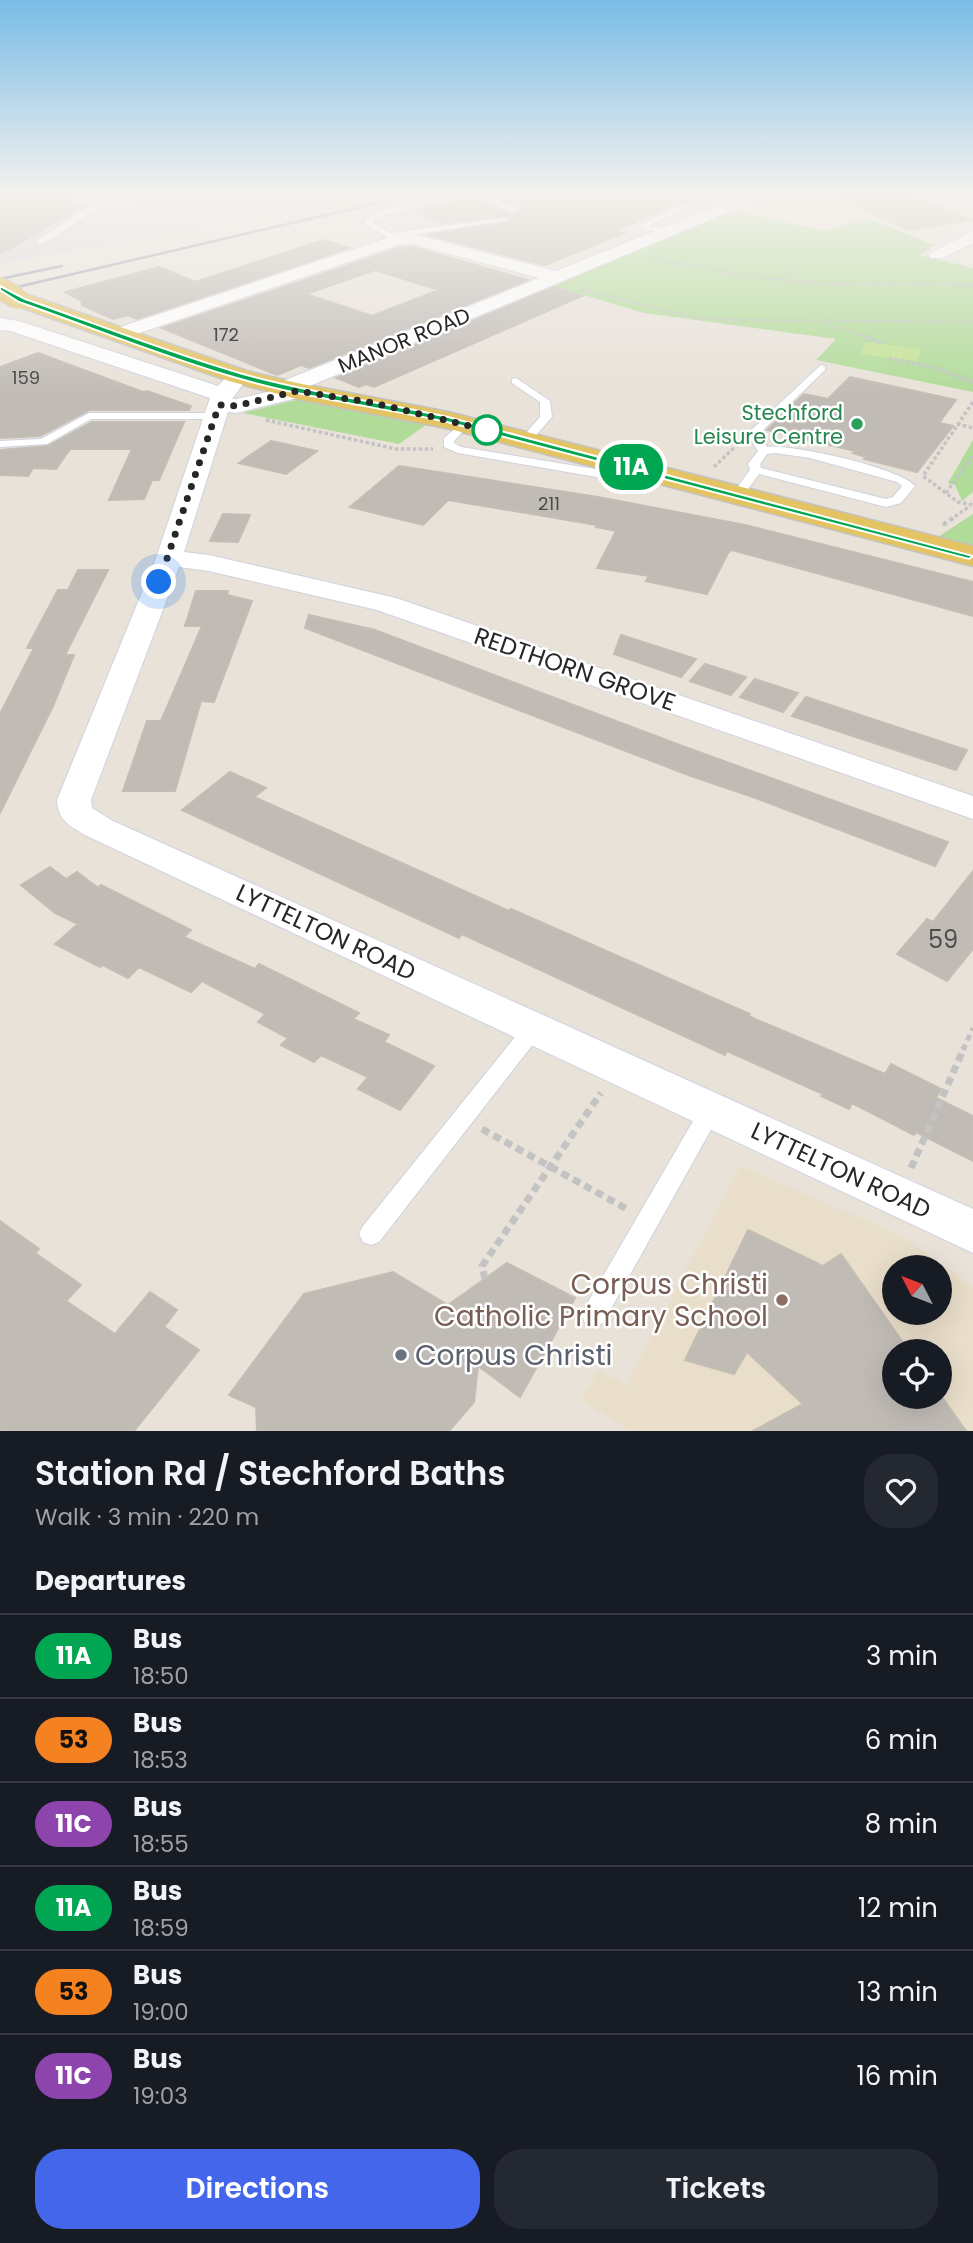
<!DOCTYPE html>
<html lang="en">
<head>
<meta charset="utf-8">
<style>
  body { margin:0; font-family:Poppins,sans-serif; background:#242831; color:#f1f3f6; height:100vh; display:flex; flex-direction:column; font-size:26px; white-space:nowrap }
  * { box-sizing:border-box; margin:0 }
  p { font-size:23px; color:#9ea1a6 }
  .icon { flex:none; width:38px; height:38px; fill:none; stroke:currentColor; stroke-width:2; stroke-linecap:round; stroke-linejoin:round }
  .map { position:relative; height:1431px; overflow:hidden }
  .sheet { display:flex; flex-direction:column; background:#171b24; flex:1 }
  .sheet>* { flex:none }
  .badge { padding:0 14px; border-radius:23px; font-size:24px; line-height:46px }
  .needle { width:46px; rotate:312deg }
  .buttons { position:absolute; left:882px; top:1255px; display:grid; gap:14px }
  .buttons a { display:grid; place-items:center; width:70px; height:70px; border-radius:50%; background:#171b24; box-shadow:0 7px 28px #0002; font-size:35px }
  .you { position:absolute; width:35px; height:35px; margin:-18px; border:5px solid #fff; border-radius:50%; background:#1a73e8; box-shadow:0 0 0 10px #1a73e833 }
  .map>.badge { position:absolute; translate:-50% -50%; box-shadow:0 0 0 4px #fff }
  h2 { padding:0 35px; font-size:26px; line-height:63px }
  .round { display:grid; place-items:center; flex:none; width:74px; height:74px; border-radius:28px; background:#242831 }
  .headline { display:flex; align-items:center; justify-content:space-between; height:119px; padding:0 35px }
  h1 { font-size:33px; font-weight:600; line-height:52px }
  .primary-button { display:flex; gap:14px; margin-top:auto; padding:14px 35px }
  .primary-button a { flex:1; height:80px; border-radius:28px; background:#4466eb; color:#fff; font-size:28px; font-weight:600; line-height:80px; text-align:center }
  .primary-button a+a { background:#242831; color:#f1f3f6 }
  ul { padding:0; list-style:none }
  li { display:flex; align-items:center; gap:21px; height:84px; padding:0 35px; border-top:2px solid #363941 }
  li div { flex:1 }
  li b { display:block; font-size:26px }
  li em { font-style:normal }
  li .badge { min-width:77px; font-weight:700; text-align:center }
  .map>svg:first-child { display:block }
  .industrial { fill:#dcdae1 }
  .education { fill:#e9dec9; fill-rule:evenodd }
  .green { fill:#b1db99 }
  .pitch { fill:#c3e295 }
  .building { fill:#c1bbb6; stroke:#c3bdb3; stroke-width:2; fill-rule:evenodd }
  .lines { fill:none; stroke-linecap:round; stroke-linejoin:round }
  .service-casing { stroke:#cfd2df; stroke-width:2 }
  .minor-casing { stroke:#cfd2df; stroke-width:2 }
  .primary-casing { stroke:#c3c3c3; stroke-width:3 }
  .path-far4 { stroke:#c3c3c3; stroke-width:2.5; stroke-dasharray:2.5 2; stroke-linecap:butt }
  .path-far3 { stroke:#c3c3c3; stroke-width:3.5; stroke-dasharray:3.5 2.5; stroke-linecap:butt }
  .path-far2 { stroke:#c3c3c3; stroke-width:4.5; stroke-dasharray:4.5 3.5; stroke-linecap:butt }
  .path-far1 { stroke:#c3c3c3; stroke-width:5; stroke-dasharray:6 4.5; stroke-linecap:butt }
  .path { stroke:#c3c3c3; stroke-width:7; stroke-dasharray:8 5; stroke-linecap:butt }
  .service { fill:#fff; fill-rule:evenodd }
  .minor { fill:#fff; fill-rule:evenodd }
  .primary { fill:#e4c362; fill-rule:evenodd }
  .rail { stroke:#9da0b0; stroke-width:2.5 }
  .primary-bridge-casing { stroke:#c3c3c3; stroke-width:23; stroke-linecap:butt }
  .primary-bridge { stroke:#e4c362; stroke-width:21 }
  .line { fill:#00a651; stroke:#fff; stroke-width:2 }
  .walk { stroke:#272727; stroke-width:7; stroke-dasharray:0 12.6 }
  .leisure-dot { fill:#2e9e5b; stroke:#fff; stroke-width:2.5 }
  .stop-dot { fill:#fff; stroke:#00a651; stroke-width:3.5 }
  .education-dot { fill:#8d6e63; stroke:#fff; stroke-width:2.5 }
  .worship-dot { fill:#6b7280; stroke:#fff; stroke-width:2.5 }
  .labels { text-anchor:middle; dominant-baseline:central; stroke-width:5; stroke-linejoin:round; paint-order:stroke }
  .far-number-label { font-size:18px; fill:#4e4c4b }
  .far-street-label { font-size:21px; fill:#272727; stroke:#fff }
  .far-leisure-label { font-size:21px; fill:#27864d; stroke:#fff; text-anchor:end }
  .street-label { font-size:24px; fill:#272727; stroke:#fff }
  .near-number-label { font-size:24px; fill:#4e4c4b }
  .near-education-label { font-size:28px; fill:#785e54; stroke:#fff; text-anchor:end }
  .near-worship-label { font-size:28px; fill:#5b616d; stroke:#fff; text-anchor:start }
</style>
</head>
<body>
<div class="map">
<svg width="973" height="1431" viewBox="0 0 973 1431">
  <rect width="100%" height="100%" fill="#e8e2d9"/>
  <!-- industrial -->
  <path class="industrial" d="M0 196H362L5 263 0 261Z
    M435 196H581L497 216 412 232 393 227 363 212Z"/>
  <!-- education -->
  <path class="education" d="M740 1166 902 1236 973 1287V1431H630L581 1400 599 1370 626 1385ZM894 1267H940V1312H894ZM894 1351H940V1396H894Z"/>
  <!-- green -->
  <path class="green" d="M733 210 825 231 866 218 935 245 920 255 973 268V392L816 360 836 339 644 313 554 286Z
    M296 400H317L430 422 399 444 243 413Z
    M973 440V492L962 501 955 485 948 483Z
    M973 514V546L938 537Z"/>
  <!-- pitch -->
  <path class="pitch" d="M865 342 921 349 917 362 860 354Z"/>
  <!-- building -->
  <path class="building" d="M0 196H86L69 205 84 206 78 210 0 254Z
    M475 196 513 215 521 209 495 196 699 198 680 203 614 231 624 233 545 265 428 235 512 221 507 216 444 223 414 211Z
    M832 196H914L970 220 909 230Z
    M323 240 349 248 137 319 128 315 113 319 82 305V301L65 292 159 267 195 282Z
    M413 247 528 280 309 368 301 365 277 375 162 328 399 248ZM375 270 439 290 372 316 306 294Z
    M554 287 582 296 374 387 366 384 359 387 336 378Z
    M38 353 143 392 147 391 191 406 189 410H89L40 436 0 438V367Z
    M850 377 956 400 939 423 953 426 917 472 864 459 866 457 853 453 855 451 767 430 804 394 828 399Z
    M92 422H184L159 480H152L144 499 109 500 132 449H70L56 469 33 468 28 476 0 475V450L48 446Z
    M271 441 317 451 286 474 239 463Z
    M399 466 598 497 745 525 973 582V616L732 550 728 553 707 594 646 581 649 576 597 568 616 531 596 527 597 525 448 500 423 525 350 507Z
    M223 514 250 515 238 542 210 541Z
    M78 570H108L65 655H74L53 706 0 813V714L34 648H27L58 590H68Z
    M196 591H228L227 595 252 601 214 702 201 701 175 791H123L147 721H161L202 626H185Z
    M309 615 375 630 685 747 948 842 935 866 750 796 691 776 305 628Z
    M621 635 696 659 681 677 614 654Z
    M705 664 746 677 731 695 690 681Z
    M755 679 798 693 783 712 740 697Z
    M806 697 863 716 967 750 956 770 792 716Z
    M230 772 266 788 254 797 509 911 511 909 750 1014 748 1016 885 1074 891 1064 941 1089 936 1098 973 1116V1161L916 1132 914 1135 852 1103 849 1109 821 1096 823 1094 727 1051 725 1055 462 934 459 938 182 810Z
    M50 867 66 879 77 872 98 888 101 885 191 930 184 937 255 969 259 964 359 1013 353 1019 389 1035 384 1042 434 1066 400 1110 358 1089 368 1077 321 1055 314 1062 281 1045 288 1038 258 1022 265 1014 202 981 191 992 139 967 128 978 103 965 100 967 55 944 78 924 55 913 21 885Z
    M973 871V949L947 981 897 954 927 919 933 922Z
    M0 1221 39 1249 35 1253 81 1285 66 1301 115 1334 150 1292 177 1310 164 1327 199 1350 134 1431H0Z
    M748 1230 823 1266 841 1254 909 1351H894V1396H941L966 1431H753L803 1404 747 1352 734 1374 685 1360Z
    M507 1263 575 1298 520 1397 478 1366 474 1402 449 1431H257L256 1407 229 1395 304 1294 393 1272 448 1305Z"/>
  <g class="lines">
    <!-- service casing -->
    <g class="service-casing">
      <path id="service" d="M138 196H153L95 210 43 244 36 242 89 206Z
        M443 196H457L387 214 372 222 391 233 506 218 510 220 398 237 400 240 396 243 364 223C373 206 424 200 443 196Z
        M478 196H489L519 210 512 212Z
        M681 205 688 207 649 226 668 231V235L638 226Z
        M821 365 825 366V370L759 434 767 447C793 444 900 468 915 486L901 503 886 507 759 474 741 499H733L731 496 750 470 748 464 758 451 747 434ZM775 453 810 458 897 482 902 486 893 497 886 499 761 468 760 464 767 454Z
        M516 378 550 401 552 417 530 442 526 443 520 440 540 417V402L512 383V379Z
        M89 413H216L222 416 216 419H91L47 444 0 447V441L41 439Z
        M464 421 470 424 454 441V443L461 447 601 470 626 462 632 466 602 478 458 453 444 447V438Z
        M534 1020 541 1022 544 1028 541 1034 379 1242 371 1245 363 1242 359 1234 363 1226 527 1022Z
        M711 1101 719 1104 722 1110 603 1323 594 1327 585 1323 582 1315 585 1307 703 1104Z"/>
    </g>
    <!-- minor casing -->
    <g class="minor-casing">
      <path id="minor" d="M741 196H763L760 199 305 388 308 391 305 396 236 413 228 412 184 552 209 555 396 598 973 796V819L377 610 209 571 179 567 91 800 92 808 111 820 973 1209V1253L87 836C70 826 58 821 57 800L156 558 210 398 10 331 0 330V318L19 321 218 386 231 372H245L249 376 232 399H236L276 390 278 383 539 278 413 244 398 245 125 338H111L108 334 111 330 396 235 413 234 556 271Z
        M936 196H973V204L944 201Z
        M973 231V243L943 258H931L928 254Z"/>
    </g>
    <!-- primary casing -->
    <g class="primary-casing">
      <path id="primary" d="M17 291 247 371 297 383 448 412 973 546V566L446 428 297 399 229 381 9 303 6 298 9 293Z"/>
    </g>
    <!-- path-far4 -->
    <path class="path-far4" d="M653 259 760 278 822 284 973 285
      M788 280 796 269
      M580 289 686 316 728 320 973 322
      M826 324 871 338"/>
    <!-- path-far3 -->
    <path class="path-far3" d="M867 337 884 344
      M889 358 932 367 973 382
      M973 402 923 476 958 502 973 505
      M266 420 396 449H433
      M957 424 973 428
      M714 467 738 444
      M946 493 973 455
      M950 520 970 506"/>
    <!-- path-far2 -->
    <path class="path-far2" d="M943 525 953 518"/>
    <!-- path-far1 -->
    <path class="path-far1" d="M963 1050 973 1028"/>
    <!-- path -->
    <path class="path" d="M482 1129 627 1209
      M911 1168 964 1048
      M485 1279 482 1266 601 1093"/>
    <!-- service -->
    <use href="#service" class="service"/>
    <!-- minor -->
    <use href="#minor" class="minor"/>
    <!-- primary -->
    <use href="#primary" class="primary"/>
    <!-- rail -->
    <path class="rail" d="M0 279 62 266
      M0 291 408 196"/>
    <!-- primary-bridge casing -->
    <g class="primary-bridge-casing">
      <path id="primary-bridge" d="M0 288 17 298"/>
    </g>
    <!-- primary-bridge -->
    <use href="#primary-bridge" class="primary-bridge"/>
  </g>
  <!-- sky -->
  <linearGradient id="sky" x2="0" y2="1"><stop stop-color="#79bce6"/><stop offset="0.49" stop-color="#f5f2ee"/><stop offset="1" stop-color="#f5f2ee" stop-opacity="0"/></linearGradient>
  <rect width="973" height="396" fill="url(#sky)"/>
  <!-- line -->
  <path class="line" d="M0 286 25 299C97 324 169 353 243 374 310 393 380 402 448 417L973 556 969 559 447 422C377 407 306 398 237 378 163 357 91 327 19 302L0 290Z"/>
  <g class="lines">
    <!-- walk -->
    <path class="walk" d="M159 582 219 405 236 406 297 391 374 403 487 430"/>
  </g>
  <!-- markers -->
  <circle class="leisure-dot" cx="857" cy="424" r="7"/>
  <circle class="stop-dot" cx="487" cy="430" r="14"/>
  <circle class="education-dot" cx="782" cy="1300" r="7"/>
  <circle class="worship-dot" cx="401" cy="1355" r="7"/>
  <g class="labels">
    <!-- far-number labels -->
    <g class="far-number-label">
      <text x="226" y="334">172</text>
      <text x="26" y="377">159</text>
      <text x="549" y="503">211</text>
    </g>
    <!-- far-street labels -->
    <g class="far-street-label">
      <text transform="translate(404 340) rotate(-22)">MANOR ROAD</text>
    </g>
    <!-- far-leisure labels -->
    <g class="far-leisure-label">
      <text x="843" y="412">Stechford<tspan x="843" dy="24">Leisure Centre</tspan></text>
    </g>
    <!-- street labels -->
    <g class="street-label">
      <text transform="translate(575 669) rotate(19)">REDTHORN GROVE</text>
      <text transform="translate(326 932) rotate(25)">LYTTELTON ROAD</text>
      <text transform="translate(841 1170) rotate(25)">LYTTELTON ROAD</text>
    </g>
    <!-- near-number labels -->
    <g class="near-number-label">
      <text x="943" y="939">59</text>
    </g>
    <!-- near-education labels -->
    <g class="near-education-label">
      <text x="768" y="1284">Corpus Christi<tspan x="768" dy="32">Catholic Primary School</tspan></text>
    </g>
    <!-- near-worship labels -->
    <g class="near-worship-label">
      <text x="415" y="1355">Corpus Christi</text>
    </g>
  </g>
</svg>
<div class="buttons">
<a><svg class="needle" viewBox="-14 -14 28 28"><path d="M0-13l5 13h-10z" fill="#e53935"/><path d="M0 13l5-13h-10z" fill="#9ea1a6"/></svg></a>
<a><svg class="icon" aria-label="locate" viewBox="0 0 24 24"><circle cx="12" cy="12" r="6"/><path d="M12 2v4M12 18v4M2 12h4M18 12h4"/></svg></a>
</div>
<div class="you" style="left:159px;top:582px"></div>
<b class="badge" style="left:631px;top:467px;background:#00a651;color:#fff">11A</b>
</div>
<section class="sheet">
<div class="headline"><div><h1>Station Rd / Stechford Baths</h1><p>Walk · 3 min · 220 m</p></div><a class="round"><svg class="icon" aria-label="heart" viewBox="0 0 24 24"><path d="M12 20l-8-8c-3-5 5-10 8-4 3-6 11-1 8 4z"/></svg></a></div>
<h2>Departures</h2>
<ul>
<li><span class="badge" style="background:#00a651;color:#fff">11A</span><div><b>Bus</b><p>18:50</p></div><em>3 min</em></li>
<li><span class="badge" style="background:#f58220;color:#111">53</span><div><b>Bus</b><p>18:53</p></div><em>6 min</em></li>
<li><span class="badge" style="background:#8e44ad;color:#fff">11C</span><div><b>Bus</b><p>18:55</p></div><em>8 min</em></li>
<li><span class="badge" style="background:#00a651;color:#fff">11A</span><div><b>Bus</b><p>18:59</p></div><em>12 min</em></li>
<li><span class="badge" style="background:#f58220;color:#111">53</span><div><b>Bus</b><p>19:00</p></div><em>13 min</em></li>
<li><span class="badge" style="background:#8e44ad;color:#fff">11C</span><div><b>Bus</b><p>19:03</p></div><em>16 min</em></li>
</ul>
<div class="primary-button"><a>Directions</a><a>Tickets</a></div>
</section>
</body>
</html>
